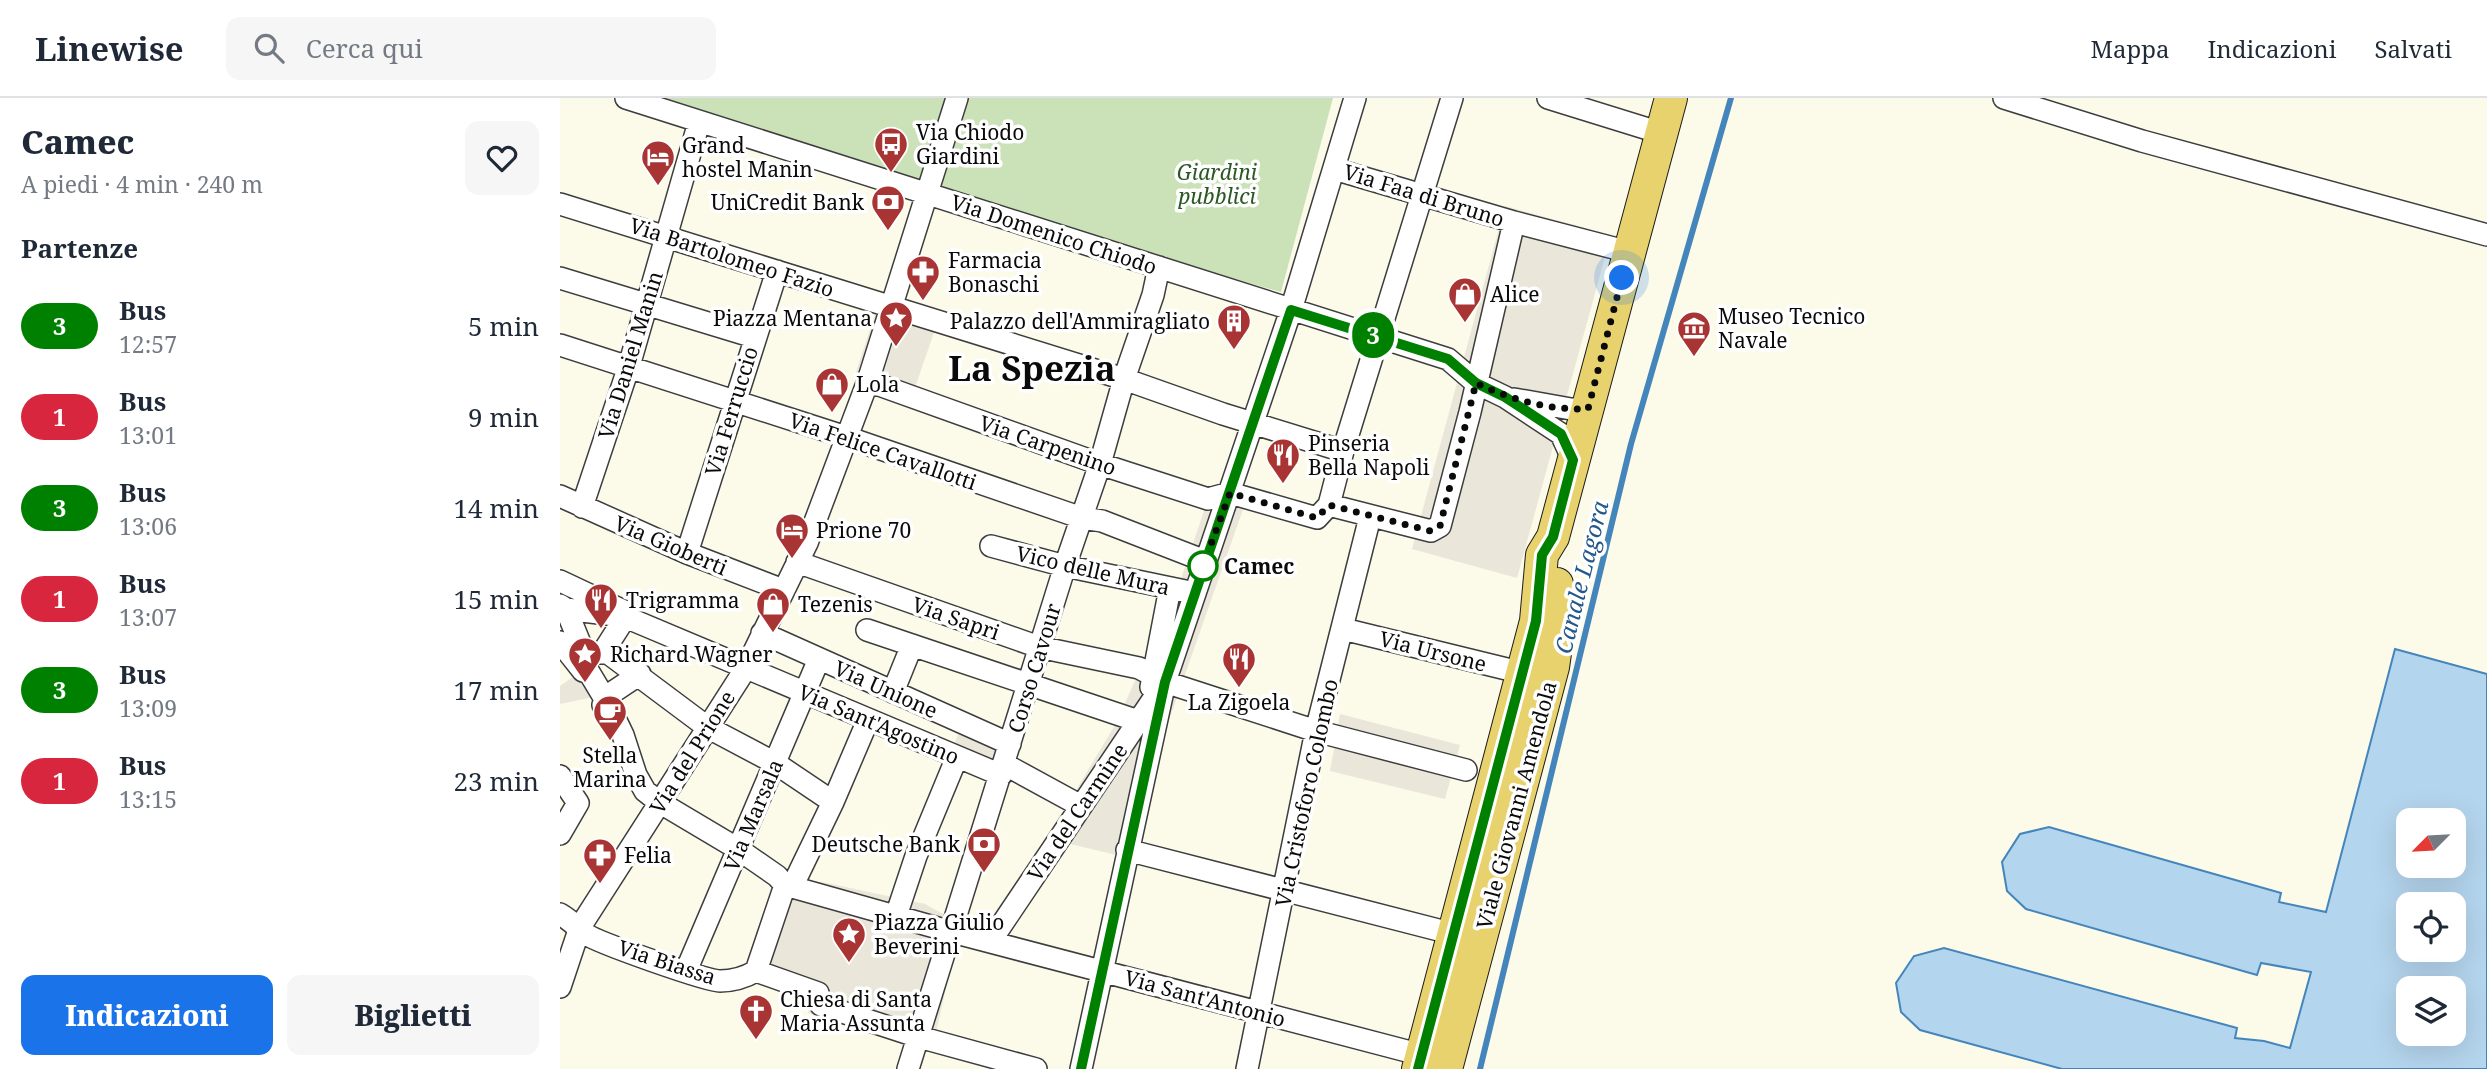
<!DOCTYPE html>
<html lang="it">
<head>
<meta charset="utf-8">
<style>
  body { margin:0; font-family:"Noto Serif",serif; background:#f6f6f7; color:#1f2937; height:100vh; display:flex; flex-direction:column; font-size:26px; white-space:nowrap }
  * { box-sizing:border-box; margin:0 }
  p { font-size:23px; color:#747a83 }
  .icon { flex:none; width:38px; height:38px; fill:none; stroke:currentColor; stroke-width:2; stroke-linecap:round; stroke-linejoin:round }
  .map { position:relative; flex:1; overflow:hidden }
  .details { display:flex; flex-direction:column; background:#fff; width:560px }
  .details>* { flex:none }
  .badge { padding:0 14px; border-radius:23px; font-size:24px; line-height:46px }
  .needle { width:46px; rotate:246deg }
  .fabs { position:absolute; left:1836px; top:710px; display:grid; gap:14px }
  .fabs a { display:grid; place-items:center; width:70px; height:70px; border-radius:14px; background:#fff; box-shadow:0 7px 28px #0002; font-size:35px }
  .you { position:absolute; width:35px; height:35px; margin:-18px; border:5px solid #fff; border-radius:50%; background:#1a73e8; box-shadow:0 0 0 10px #1a73e833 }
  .map>.badge { position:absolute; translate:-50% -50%; box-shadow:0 0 0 4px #fff }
  h2 { padding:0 21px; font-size:26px; line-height:63px }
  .round { display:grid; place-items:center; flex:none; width:74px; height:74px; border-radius:14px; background:#f6f6f7 }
  .head { display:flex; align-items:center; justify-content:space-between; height:119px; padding:0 21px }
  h1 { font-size:33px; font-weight:800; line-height:52px }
  .cta { display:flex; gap:14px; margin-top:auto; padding:14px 21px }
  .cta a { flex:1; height:80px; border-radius:14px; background:#1a73e8; color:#fff; font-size:28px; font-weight:800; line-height:80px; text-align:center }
  .cta a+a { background:#f6f6f7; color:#1f2937 }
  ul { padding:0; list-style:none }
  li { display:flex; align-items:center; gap:21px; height:91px; padding:0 21px }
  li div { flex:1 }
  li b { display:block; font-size:26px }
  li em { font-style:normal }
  li .badge { min-width:77px; font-weight:700; text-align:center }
  header { display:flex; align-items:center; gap:42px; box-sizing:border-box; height:98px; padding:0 35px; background:#fff; border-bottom:2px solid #e0e1e3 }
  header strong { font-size:33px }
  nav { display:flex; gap:38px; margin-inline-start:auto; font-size:24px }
  .search { width:490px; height:63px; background:#f6f6f7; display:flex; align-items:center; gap:18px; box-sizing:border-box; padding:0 24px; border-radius:14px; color:#747a83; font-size:26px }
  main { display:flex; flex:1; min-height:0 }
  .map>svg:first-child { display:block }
  .green { fill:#cbe2b8 }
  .plaza { fill:#eae7da }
  .water { fill:#b4d5ee; stroke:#4485bc; stroke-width:2; fill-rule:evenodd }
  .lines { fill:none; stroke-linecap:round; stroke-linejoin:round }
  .stream { stroke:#4485bc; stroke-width:6 }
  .street-casing { stroke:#3d3d3d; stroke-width:24 }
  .primary-casing { stroke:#1b1b1b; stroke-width:34 }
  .street { stroke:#fff; stroke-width:21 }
  .primary { stroke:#e8d26e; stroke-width:32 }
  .line-casing { stroke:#fff; stroke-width:16 }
  .line { stroke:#008000; stroke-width:10 }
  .walk { stroke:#0a0a0a; stroke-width:7; stroke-dasharray:0 12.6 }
  .stop-dot { fill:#fff; stroke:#008000; stroke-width:3.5 }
  .labels { text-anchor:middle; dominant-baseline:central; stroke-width:7; stroke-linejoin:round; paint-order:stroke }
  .poi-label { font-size:21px; fill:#0a0a0a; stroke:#fff; text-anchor:start }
  .park-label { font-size:21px; font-style:italic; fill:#2b5823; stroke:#fff }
  .street-label { font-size:21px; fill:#0a0a0a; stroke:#fff }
  .stop-label { font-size:21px; font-weight:bold; fill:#0a0a0a; stroke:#fff; text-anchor:start }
  .water-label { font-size:23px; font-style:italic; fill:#23588b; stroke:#fff }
  .town-label { font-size:35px; font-weight:bold; fill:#0a0a0a; stroke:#fff }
</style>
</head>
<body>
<header>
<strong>Linewise</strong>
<div class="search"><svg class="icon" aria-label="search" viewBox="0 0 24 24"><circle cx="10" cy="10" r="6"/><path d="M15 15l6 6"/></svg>Cerca qui</div>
<nav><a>Mappa</a><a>Indicazioni</a><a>Salvati</a></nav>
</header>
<main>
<section class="details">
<div class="head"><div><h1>Camec</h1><p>A piedi · 4 min · 240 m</p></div><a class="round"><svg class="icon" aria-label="heart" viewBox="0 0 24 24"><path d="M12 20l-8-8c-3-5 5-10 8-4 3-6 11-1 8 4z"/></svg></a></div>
<h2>Partenze</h2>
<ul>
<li><span class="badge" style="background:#008000;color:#fff">3</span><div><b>Bus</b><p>12:57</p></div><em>5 min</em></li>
<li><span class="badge" style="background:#d7263d;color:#fff">1</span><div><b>Bus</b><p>13:01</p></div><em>9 min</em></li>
<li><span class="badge" style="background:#008000;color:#fff">3</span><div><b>Bus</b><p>13:06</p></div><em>14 min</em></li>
<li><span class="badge" style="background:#d7263d;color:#fff">1</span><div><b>Bus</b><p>13:07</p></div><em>15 min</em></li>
<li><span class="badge" style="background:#008000;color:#fff">3</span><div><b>Bus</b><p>13:09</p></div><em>17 min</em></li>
<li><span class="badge" style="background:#d7263d;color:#fff">1</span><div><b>Bus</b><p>13:15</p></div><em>23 min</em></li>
</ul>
<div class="cta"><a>Indicazioni</a><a>Biglietti</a></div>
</section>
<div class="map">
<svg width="1927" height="971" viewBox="0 0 1927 971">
  <rect width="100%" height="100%" fill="#fcfae9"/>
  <!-- green -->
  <path class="green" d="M98 0H773L721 194 589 157Z"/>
  <!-- plaza -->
  <path class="plaza" d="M945 108 1051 137 957 480 852 451Z
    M320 201 379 220 352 298 295 277Z
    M687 400 601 645 573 761 506 745 491 734 555 627 621 481 648 401Z
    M23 572 38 598 0 606V588Z
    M780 616 900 647 885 701 770 673Z
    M403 623 460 646 446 683 389 661Z
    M217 778 267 785 365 806 403 827 395 850 377 930 367 952 248 915 249 903 181 881Z"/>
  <!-- water -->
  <path class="water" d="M1835 551 1927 576V971H1502L1360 932 1341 914 1336 885 1354 858 1384 850 1677 930 1675 940 1704 943 1730 950 1751 874 1701 865 1697 877 1466 811 1447 793 1442 764 1460 736 1489 729 1721 795 1719 804 1766 814ZM1848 723H1894V768H1848ZM1848 807H1894V852H1848ZM1848 891H1894V936H1848Z"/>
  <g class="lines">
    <!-- stream -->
    <path class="stream" d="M920 971 1071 346 1171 0"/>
    <!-- street casing -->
    <g class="street-casing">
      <path id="street" d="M66 0 888 261 916 285 945 299 1001 336 1013 362
        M988 0 1101 35
        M1444 0 1582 43 1927 137
        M774 71 954 124
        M0 106 564 281 663 316 783 353
        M0 180 194 239
        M0 247 286 339 522 420 542 423 645 463
        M308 283 540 366 648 401 670 395 757 420 769 407 783 353 892 0
        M954 301 1011 311H1028
        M0 398 127 455 223 492
        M769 407 871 433 880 428 910 314 954 124 1069 154
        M22 409 69 268 139 24
        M431 448 505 468 635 495
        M127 455 217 173
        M237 464 479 549 579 570 605 584 756 633 906 672
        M0 483 68 515 45 551 80 576 47 598 50 604 43 607
        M0 507 6 511 63 518 441 677
        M6 511 24 555V566L48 606 63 637 76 677 85 693 99 704 178 751 217 778 225 787
        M783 531 963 575
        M307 532 578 623
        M202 535 450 646
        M0 544 23 573
        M24 555H48L147 629 215 665 273 704
        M591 589 610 490
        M333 594 352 547
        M444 666 521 708
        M0 678 18 705 0 736
        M567 752 894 836
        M225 787 392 834 862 957
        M225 787 196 873 258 895 261 907 359 939 476 971
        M232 789 273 704 308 622
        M0 816C12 823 16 829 26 836 36 844 147 883 160 883 174 883 184 880 196 873
        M336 818 356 758 397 659
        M430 844 598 594
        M126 873 259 561
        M0 889 20 829 186 570 247 445 308 283 397 0
        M348 971 505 468 540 366 564 281 593 197 599 169
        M521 971 605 584 731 212 795 0
        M687 971 756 633 810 419"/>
    </g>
    <!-- primary casing -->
    <g class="primary-casing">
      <path id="primary" d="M858 971 976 523 982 457 993 439 1111 0
        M886 971 993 569 997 541V486"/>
    </g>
    <!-- street -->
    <use href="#street" class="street"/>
    <!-- primary -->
    <use href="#primary" class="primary"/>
  </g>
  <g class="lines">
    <!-- line casing -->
    <g class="line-casing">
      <path id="line" d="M521 971 605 584 731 212 888 261 916 285 945 299 1001 336 1013 362 993 439 982 457 976 523 858 971"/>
    </g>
    <!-- line -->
    <use href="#line" class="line"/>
    <!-- walk -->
    <path class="walk" d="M643 468 670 395 757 420 769 407 871 433 880 428 916 285C951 302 989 312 1028 311L1062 180"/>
  </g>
  <!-- icons -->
  <defs>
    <g id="bus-pin" transform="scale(1.75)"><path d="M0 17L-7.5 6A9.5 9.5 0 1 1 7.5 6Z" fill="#a83533" stroke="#fff"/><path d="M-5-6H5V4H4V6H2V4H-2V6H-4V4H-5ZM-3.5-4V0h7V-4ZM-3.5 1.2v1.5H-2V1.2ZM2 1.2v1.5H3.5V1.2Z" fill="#fff"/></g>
    <g id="hotel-pin" transform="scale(1.75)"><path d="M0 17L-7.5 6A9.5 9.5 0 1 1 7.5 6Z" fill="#a83533" stroke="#fff"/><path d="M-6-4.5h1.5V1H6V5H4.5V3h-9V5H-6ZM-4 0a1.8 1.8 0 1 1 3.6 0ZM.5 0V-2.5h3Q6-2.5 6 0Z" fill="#fff"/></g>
    <g id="bank-pin" transform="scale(1.75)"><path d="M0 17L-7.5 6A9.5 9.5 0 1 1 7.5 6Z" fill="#a83533" stroke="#fff"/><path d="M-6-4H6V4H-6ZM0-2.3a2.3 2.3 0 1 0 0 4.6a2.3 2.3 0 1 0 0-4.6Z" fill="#fff"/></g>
    <g id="pharmacy-pin" transform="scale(1.75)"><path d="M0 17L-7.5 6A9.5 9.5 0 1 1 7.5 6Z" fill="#a83533" stroke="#fff"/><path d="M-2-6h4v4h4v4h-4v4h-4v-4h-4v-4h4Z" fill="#fff"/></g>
    <g id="shop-pin" transform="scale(1.75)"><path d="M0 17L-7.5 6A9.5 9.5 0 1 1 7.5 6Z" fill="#a83533" stroke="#fff"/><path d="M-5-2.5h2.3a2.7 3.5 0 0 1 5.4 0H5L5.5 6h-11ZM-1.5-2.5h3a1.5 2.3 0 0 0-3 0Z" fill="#fff"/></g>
    <g id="sight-pin" transform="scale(1.75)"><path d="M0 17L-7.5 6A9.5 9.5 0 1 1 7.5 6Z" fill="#a83533" stroke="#fff"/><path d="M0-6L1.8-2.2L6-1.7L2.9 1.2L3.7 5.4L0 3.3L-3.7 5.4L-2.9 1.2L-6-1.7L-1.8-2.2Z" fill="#fff"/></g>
    <g id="building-pin" transform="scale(1.75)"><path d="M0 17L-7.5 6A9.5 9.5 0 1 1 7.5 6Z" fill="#a83533" stroke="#fff"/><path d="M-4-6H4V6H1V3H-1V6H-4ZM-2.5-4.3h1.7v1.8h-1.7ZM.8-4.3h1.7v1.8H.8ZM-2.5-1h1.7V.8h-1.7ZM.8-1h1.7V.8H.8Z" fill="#fff"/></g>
    <g id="museum-pin" transform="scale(1.75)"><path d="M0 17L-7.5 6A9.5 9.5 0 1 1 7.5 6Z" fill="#a83533" stroke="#fff"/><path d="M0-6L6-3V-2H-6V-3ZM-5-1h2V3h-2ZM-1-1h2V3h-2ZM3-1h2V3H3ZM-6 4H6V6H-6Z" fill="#fff"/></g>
    <g id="restaurant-pin" transform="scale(1.75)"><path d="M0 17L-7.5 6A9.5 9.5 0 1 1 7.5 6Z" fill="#a83533" stroke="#fff"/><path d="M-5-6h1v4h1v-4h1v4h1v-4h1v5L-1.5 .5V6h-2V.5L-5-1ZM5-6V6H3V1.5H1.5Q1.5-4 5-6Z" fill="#fff"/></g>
    <g id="cafe-pin" transform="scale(1.75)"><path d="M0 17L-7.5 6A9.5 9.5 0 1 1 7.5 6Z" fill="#a83533" stroke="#fff"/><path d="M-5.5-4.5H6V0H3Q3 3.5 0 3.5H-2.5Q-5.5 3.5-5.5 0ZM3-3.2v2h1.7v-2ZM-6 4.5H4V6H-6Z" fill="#fff"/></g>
    <g id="church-pin" transform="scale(1.75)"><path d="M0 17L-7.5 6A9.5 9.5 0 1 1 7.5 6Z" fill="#a83533" stroke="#fff"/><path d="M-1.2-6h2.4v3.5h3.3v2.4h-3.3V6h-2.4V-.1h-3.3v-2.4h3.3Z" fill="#fff"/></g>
  </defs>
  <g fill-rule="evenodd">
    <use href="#bus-pin" x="331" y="46"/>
    <use href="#hotel-pin" x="98" y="59"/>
    <use href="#bank-pin" x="328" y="104"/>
    <use href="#pharmacy-pin" x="363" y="174"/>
    <use href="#shop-pin" x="905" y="196"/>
    <use href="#sight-pin" x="336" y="220"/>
    <use href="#building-pin" x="674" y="223"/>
    <use href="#museum-pin" x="1134" y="230"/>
    <use href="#shop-pin" x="272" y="286"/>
    <use href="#restaurant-pin" x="723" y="357"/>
    <use href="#hotel-pin" x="232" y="432"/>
    <use href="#restaurant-pin" x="41" y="502"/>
    <use href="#shop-pin" x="213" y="506"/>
    <use href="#sight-pin" x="25" y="556"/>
    <use href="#restaurant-pin" x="679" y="561"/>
    <use href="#cafe-pin" x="50" y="614"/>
    <use href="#bank-pin" x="424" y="746"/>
    <use href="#pharmacy-pin" x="40" y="757"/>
    <use href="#sight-pin" x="289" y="836"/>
    <use href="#church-pin" x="196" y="913"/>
  </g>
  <!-- markers -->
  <circle class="stop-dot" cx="643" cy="468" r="14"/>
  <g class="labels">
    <!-- poi labels -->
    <g class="poi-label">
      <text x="356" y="34">Via Chiodo<tspan x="356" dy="24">Giardini</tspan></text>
      <text x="122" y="47">Grand<tspan x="122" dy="24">hostel Manin</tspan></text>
      <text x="304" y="104" text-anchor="end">UniCredit Bank</text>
      <text x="388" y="162">Farmacia<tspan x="388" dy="24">Bonaschi</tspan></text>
      <text x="930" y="196">Alice</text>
      <text x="1158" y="218">Museo Tecnico<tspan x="1158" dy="24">Navale</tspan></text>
      <text x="312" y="220" text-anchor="end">Piazza Mentana</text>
      <text x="650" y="223" text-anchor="end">Palazzo dell'Ammiragliato</text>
      <text x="296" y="286">Lola</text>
      <text x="748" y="345">Pinseria<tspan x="748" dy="24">Bella Napoli</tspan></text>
      <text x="256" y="432">Prione 70</text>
      <text x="66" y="502">Trigramma</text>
      <text x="238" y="506">Tezenis</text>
      <text x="50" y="556">Richard Wagner</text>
      <text x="679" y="604" text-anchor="middle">La Zigoela</text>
      <text x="50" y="657" text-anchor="middle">Stella<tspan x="50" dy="24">Marina</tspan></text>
      <text x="400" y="746" text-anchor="end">Deutsche Bank</text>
      <text x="64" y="757">Felia</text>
      <text x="314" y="824">Piazza Giulio<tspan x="314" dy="24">Beverini</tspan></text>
      <text x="220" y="901">Chiesa di Santa<tspan x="220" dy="24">Maria Assunta</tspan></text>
    </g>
    <!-- park labels -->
    <g class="park-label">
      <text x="657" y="74">Giardini<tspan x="657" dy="24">pubblici</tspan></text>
    </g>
    <!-- street labels -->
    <g class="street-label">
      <text transform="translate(864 97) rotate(17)">Via Faa di Bruno</text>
      <text transform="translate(494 136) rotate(18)">Via Domenico Chiodo</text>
      <text transform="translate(172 159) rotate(18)">Via Bartolomeo Fazio</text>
      <text transform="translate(70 257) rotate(-73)">Via Daniel Manin</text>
      <text transform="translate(171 313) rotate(-73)">Via Ferruccio</text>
      <text transform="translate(488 347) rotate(19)">Via Carpenino</text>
      <text transform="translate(323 353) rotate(19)">Via Felice Cavallotti</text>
      <text transform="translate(111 447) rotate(23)">Via Gioberti</text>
      <text transform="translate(533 472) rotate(13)">Vico delle Mura</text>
      <text transform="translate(396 520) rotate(19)">Via Sapri</text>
      <text transform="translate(873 553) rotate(14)">Via Ursone</text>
      <text transform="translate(474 570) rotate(-73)">Corso Cavour</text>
      <text transform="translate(326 591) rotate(24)">Via Unione</text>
      <text transform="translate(319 626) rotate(23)">Via Sant'Agostino</text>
      <text transform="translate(132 654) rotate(-58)">Via del Prione</text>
      <text transform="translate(746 695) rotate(-78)">Via Cristoforo Colombo</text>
      <text transform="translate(956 707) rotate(-75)">Viale Giovanni Amendola</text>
      <text transform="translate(517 714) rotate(-56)">Via del Carmine</text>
      <text transform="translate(193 717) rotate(-67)">Via Marsala</text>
      <text transform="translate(107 864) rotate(18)">Via Biassa</text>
      <text transform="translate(645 900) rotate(15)">Via Sant'Antonio</text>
    </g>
    <!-- stop labels -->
    <g class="stop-label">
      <text x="664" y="468">Camec</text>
    </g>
    <!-- water labels -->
    <g class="water-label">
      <text transform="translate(1021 479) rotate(-76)">Canale Lagora</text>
    </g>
    <!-- town labels -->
    <g class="town-label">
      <text x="472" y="269">La Spezia</text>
    </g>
  </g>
</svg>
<div class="fabs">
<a><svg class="needle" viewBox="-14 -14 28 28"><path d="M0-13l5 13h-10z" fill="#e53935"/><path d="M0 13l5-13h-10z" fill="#747a83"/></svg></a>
<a><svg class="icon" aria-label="locate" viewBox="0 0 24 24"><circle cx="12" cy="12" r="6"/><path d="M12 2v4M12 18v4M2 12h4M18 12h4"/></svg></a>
<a><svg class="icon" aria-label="layers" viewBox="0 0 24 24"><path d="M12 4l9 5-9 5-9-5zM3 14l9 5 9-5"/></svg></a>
</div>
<div class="you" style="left:1062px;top:180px"></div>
<b class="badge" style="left:813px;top:237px;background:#008000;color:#fff">3</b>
</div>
</main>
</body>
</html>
